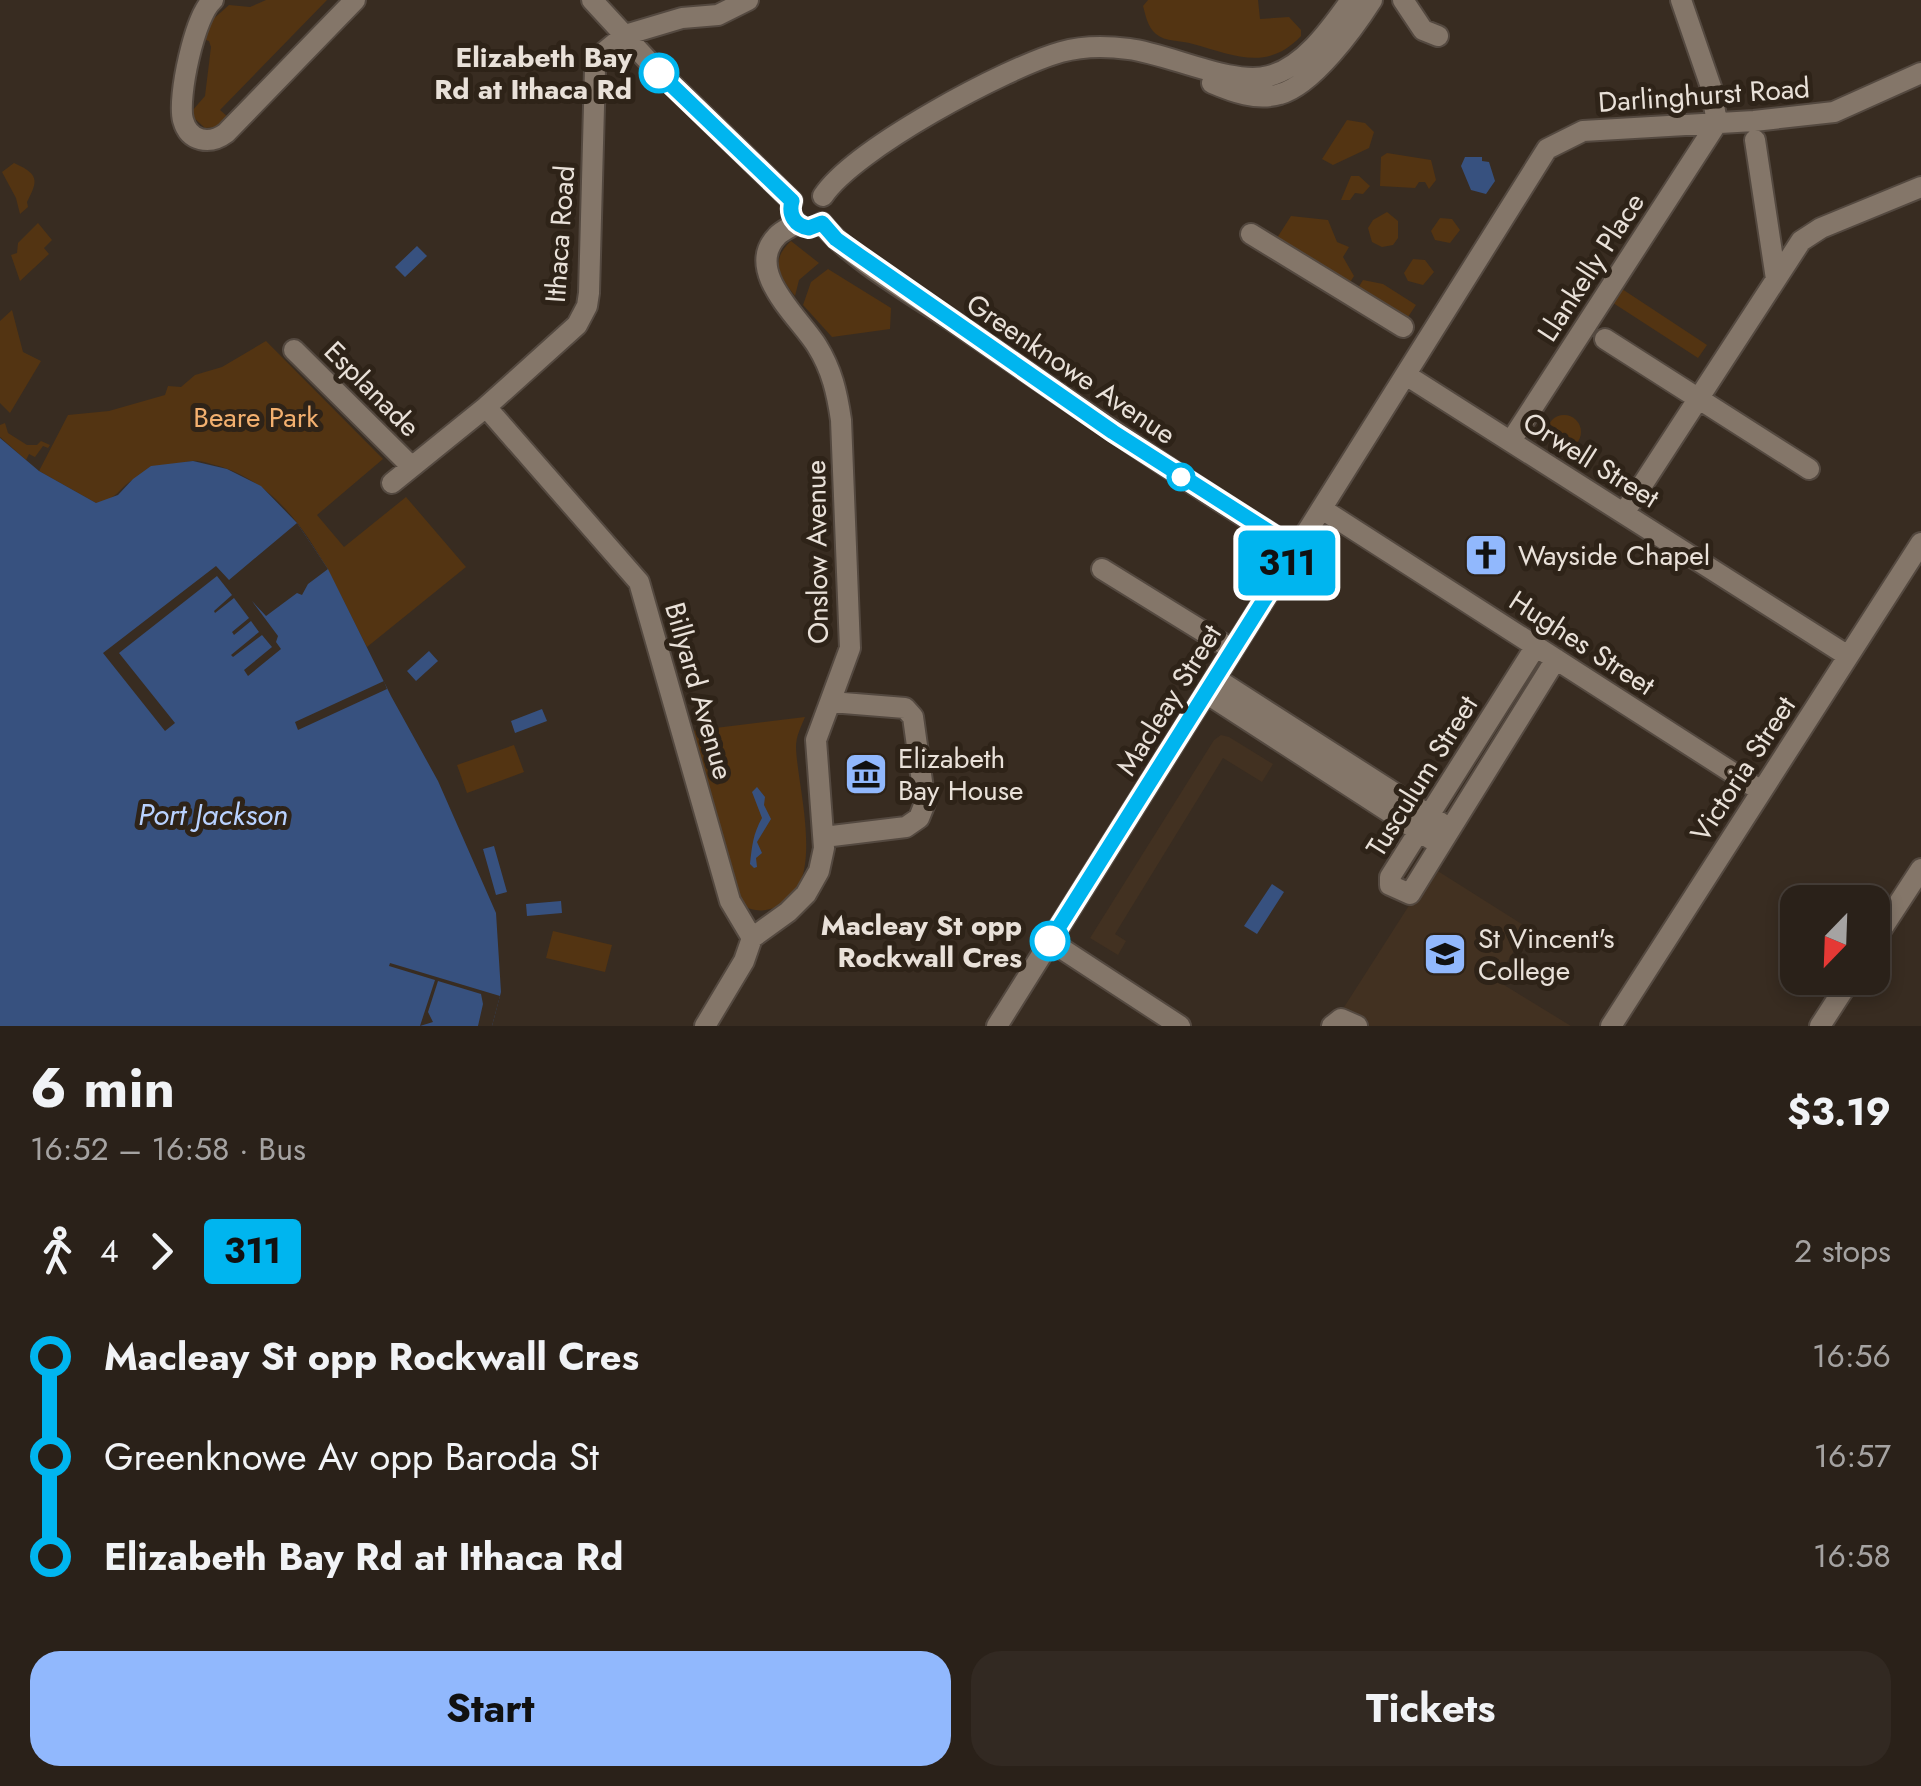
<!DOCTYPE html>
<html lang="en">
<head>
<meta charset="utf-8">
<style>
  body { margin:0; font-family:Jost,sans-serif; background:#322922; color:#f1f3f6; height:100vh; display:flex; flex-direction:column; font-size:38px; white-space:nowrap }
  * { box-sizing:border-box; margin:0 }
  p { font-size:32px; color:#a5a3a2 }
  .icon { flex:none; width:55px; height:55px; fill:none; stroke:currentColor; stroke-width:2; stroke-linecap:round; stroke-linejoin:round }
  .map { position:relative; height:1026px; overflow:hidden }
  .details { display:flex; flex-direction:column; background:#2a2119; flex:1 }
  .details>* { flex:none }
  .badge { padding:0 20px; border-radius:8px; font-size:35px; line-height:65px }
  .needle { width:65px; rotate:203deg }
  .buttons { position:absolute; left:1780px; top:885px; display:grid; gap:20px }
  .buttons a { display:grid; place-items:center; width:110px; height:110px; border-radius:20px; background:#2a2119; box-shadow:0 5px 15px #0003,0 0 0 2px #463e38; font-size:50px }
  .map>.badge { position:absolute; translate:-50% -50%; box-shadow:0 0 0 5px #fff }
  .legs { display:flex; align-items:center; gap:15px; height:110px; padding:0 30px; font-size:32px }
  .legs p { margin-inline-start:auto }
  .head { display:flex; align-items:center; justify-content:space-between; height:170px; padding:0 30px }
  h1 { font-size:55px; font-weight:700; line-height:75px }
  .button { display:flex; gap:20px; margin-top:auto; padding:20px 30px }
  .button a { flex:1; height:115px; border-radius:30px; background:#91b8fd; color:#111; font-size:40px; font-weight:700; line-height:115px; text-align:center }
  .button a+a { background:#322922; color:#f1f3f6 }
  ul { padding:0 30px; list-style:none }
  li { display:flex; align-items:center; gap:35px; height:100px; font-size:38px }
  li i { display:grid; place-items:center; width:15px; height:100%; margin:0 12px; background:currentColor }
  li i::after { content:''; width:25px; height:25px; margin:-12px; border:8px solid; border-radius:50%; background:#2a2119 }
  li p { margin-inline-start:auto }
  li:first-child i { background:linear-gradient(#0000 50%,currentColor 0) }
  li:last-child i { background:linear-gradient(currentColor 50%,#0000 0) }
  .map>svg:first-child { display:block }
  .built { fill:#423121 }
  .green { fill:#533412 }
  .water { fill:#37517f }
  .pier { fill:#382c21 }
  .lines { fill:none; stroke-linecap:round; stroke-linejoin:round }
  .minor-casing { stroke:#544940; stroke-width:24 }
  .minor { stroke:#847669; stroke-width:20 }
  .line-1-casing { stroke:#fff; stroke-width:22 }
  .line-1 { stroke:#00b5ef; stroke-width:15 }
  .stop-1-dot { fill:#fff; stroke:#00b5ef; stroke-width:5 }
  .labels { text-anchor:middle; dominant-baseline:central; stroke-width:10; stroke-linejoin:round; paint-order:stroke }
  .stop-label { font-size:28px; font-weight:bold; fill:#e9e1d9; stroke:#2e2318; text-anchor:end }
  .street-label { font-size:28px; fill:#e9e1d9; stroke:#2e2318 }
  .park-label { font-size:28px; fill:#f3b06f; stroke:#2e2318 }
  .poi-label { font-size:28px; fill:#e9e1d9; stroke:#2e2318; text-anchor:start }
  .water-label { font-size:30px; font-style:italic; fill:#b9d2ff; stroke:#2e2318 }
</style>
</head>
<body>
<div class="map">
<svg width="1921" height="1026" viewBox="0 0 1921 1026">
  <rect width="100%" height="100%" fill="#382c21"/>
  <!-- built -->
  <path class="built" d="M1221 735 1229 737 1273 764 1262 782 1223 758 1115 934 1126 941 1118 955 1090 938 1214 740Z
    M1433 868 1528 928 1496 980 1571 1026H1332Z"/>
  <!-- green -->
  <path class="green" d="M266 0H327L220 110 229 118 216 127 205 128 194 118 192 111 205 96 211 47 209 41 200 38 211 21 229 5 250 7Z
    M1148 0H1258L1260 19 1289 17 1301 30V36C1267 72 1234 55 1193 44 1181 40 1165 42 1156 34 1147 26 1146 16 1143 6Z
    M1347 120 1365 123 1374 132 1369 148 1333 165 1322 159Z
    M1387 153 1431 160 1436 180 1429 189 1425 182H1419L1415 188 1380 186 1381 157Z
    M14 163C38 174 39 179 27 202L28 207 20 214 16 198 2 172Z
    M1351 176H1359L1370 186 1363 194 1355 193 1350 200H1341Z
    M1387 212 1398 221V238L1393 245 1382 247 1372 242 1368 228 1373 220Z
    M1291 216 1328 220 1337 242 1349 247 1343 257 1354 276 1349 284 1277 238Z
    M1440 218 1452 219 1460 230 1450 243 1435 240 1431 231Z
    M38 223 52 240 44 248 49 254 20 281 11 255 17 253 18 243Z
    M791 241 819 263 799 280 795 296C780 277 769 261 791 241Z
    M1413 259 1425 260 1434 272 1423 285 1408 281 1404 273Z
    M828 269 891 308 890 329 832 337 803 305 811 282Z
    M1363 280 1383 284 1416 305 1406 320 1358 288Z
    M1616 285 1707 345 1698 358 1607 299Z
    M12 310 23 352 41 361 10 413 0 403V321Z
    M266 341 383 459 317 515 344 547 406 497 466 567 367 647C331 580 301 493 222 467 213 465 202 460 192 461 181 462 143 473 134 479 118 488 119 499 96 503L39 471 68 415 109 411 165 395 168 386 181 387 195 375 222 367Z
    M1547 432a17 17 0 1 1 34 0a17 17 0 1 1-34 0Z
    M5 423 8 433 27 445H37L41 441 50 445 48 448 43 446 35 457 29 454 26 460 0 437V425Z
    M805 717C801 727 796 736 796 747 797 788 828 886 777 907 763 912 753 912 741 904L691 731Z
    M514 745 524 772 467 793 457 765Z
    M553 931 612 945 605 972 546 958Z"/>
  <!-- water -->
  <path class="water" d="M1465 157H1482V161L1489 162 1495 181 1486 194 1471 190 1461 166Z
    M417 246 427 256 405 277 395 267Z
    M0 438 39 471 96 503 118 495 133 479 151 466 193 461 227 469 261 486 297 523 328 569 391 696 438 781 496 913 501 992 492 1026H0Z
    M429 651 438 661 416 681 407 671Z
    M542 709 547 721 515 733 511 721Z
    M757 787 765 797 764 805 771 819 757 842 762 853 756 858 757 867 754 868 750 864C752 846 753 834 762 818L752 792Z
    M494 846 507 892 496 895 483 849Z
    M1272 884 1284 892 1257 934 1244 926Z
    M561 901 562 913 527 916 526 904Z"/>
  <!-- pier -->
  <path class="pier" d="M297 523 328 569 308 584 302 595 297 593 266 616 252 601 278 636 276 642 281 649 248 676 244 670 272 647 262 635 233 657 231 655 259 632 251 621 234 635 232 632 249 618 234 598 215 613 214 611 232 595 217 576 119 653 175 723 165 731 103 653 216 566 229 580Z
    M384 681 387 689 298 730 295 722Z
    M390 963 500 996 492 1026H478L483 1004 481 994 438 981 428 1012 433 1022 420 1026 435 980 389 966Z"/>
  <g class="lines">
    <!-- minor casing -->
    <g class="minor-casing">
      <path id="minor" d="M213 0C195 14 177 98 183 120 189 142 210 145 226 133L355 0
        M592 0 652 65 792 201
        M1403 0 1423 30 1438 36
        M1681 0 1711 87 1717 123
        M1212 83C1233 92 1257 101 1280 94 1313 85 1354 28 1372 0
        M1755 140 1776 279
        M823 196C854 149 1005 68 1061 52 1082 46 1107 46 1129 49 1170 54 1231 86 1269 76 1304 67 1331 28 1351 0
        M822 223C847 257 920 299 957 324 1069 401 1180 478 1296 549
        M1251 234 1403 327
        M1605 339 1809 469
        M294 350 411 466
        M1406 375 1848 656
        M486 407 639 582 730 901 752 938
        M1511 441 1717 123
        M392 483 486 407 577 325 587 306 589 293 595 69 603 53 625 35 682 18 718 15 748 0
        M1322 509 1761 791
        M1624 513 1801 241 1821 228 1921 187
        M1102 569 1233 650
        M1536 646 1390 877V885L1410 894 1556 659
        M1215 678 1441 823
        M1206 693 1431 839
        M824 837 906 827 919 818 925 803 913 717 905 708 831 702
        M752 938 788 912 806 894 819 871 824 848 816 740 850 648 841 420C837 393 832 370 817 346 800 318 743 271 777 236 781 231 791 227 797 223
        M1050 941 1180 1026
        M1872 944 1921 869
        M705 1026 744 961 752 938
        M997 1026 1547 149 1583 131 1754 121 1834 112 1921 73
        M1332 1026 1341 1019 1357 1026
        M1611 1026 1921 543
        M1820 1026 1851 978"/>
    </g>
    <!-- minor -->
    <use href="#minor" class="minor"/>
  </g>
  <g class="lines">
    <!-- line-1 casing -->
    <g class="line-1-casing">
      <path id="line-1" d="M659 73 792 201C788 215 795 226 809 228L822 223 836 239 860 256 1113 432 1296 549 1050 941"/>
    </g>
    <!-- line-1 -->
    <use href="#line-1" class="line-1"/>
  </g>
  <!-- icons -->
  <defs>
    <g id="church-square" transform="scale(2.25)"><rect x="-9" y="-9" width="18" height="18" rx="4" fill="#91b8fd" stroke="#2e2318"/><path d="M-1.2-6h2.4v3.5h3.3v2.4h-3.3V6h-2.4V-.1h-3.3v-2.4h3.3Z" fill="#111"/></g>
    <g id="museum-square" transform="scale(2.25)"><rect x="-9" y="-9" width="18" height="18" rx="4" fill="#91b8fd" stroke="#2e2318"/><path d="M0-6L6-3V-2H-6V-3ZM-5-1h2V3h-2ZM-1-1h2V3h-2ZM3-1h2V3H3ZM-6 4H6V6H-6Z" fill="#111"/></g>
    <g id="school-square" transform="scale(2.25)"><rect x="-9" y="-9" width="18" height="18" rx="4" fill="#91b8fd" stroke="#2e2318"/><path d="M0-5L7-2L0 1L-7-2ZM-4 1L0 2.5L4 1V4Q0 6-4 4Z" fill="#111"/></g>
  </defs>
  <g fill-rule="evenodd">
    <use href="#church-square" x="1486" y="555"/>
    <use href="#museum-square" x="866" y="774"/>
    <use href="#school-square" x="1445" y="954"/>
  </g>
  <!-- markers -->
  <g class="stop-1-dot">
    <circle cx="659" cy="73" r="18"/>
    <circle cx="1181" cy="477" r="12"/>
    <circle cx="1050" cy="941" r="18"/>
  </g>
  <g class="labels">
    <!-- stop labels -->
    <g class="stop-label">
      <text x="632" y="57">Elizabeth Bay<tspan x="632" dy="32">Rd at Ithaca Rd</tspan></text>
      <text x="1022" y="925">Macleay St opp<tspan x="1022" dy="32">Rockwall Cres</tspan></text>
    </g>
    <!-- street labels -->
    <g class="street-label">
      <text transform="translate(1704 95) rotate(-4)">Darlinghurst Road</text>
      <text transform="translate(560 234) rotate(-86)">Ithaca Road</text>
      <text transform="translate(1591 267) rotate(-57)">Llankelly Place</text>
      <text transform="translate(1071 369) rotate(34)">Greenknowe Avenue</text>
      <text transform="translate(372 389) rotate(45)">Esplanade</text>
      <text transform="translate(1591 460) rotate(32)">Orwell Street</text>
      <text transform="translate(817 552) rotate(-91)">Onslow Avenue</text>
      <text transform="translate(1582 643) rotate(33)">Hughes Street</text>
      <text transform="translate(699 691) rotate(74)">Billyard Avenue</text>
      <text transform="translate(1169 700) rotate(-58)">Macleay Street</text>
      <text transform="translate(1743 769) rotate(-57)">Victoria Street</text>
      <text transform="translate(1422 776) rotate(-58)">Tusculum Street</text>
    </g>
    <!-- park labels -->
    <g class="park-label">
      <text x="256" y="417">Beare Park</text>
    </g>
    <!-- poi labels -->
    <g class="poi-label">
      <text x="1518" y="555">Wayside Chapel</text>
      <text x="898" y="758">Elizabeth<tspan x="898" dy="32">Bay House</tspan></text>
      <text x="1478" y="938">St Vincent's<tspan x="1478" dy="32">College</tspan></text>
    </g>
    <!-- water labels -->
    <g class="water-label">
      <text x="213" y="814">Port Jackson</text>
    </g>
  </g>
</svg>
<div class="buttons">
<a><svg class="needle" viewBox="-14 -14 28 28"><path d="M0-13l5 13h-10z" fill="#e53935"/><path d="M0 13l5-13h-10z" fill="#a5a3a2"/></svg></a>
</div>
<b class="badge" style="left:1287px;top:563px;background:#00b5ef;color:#111">311</b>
</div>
<section class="details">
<div class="head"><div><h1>6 min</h1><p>16:52 – 16:58 · Bus</p></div><b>$3.19</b></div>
<div class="legs"><svg class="icon" aria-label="walk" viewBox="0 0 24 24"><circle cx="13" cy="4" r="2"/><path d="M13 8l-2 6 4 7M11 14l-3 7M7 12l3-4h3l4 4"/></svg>4<svg class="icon" aria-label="forward" viewBox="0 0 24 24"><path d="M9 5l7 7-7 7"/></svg><b class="badge" style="background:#00b5ef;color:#111">311</b><p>2 stops</p></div>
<ul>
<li><i style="color:#00b5ef"></i><b>Macleay St opp Rockwall Cres</b><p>16:56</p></li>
<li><i style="color:#00b5ef"></i><span>Greenknowe Av opp Baroda St</span><p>16:57</p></li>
<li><i style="color:#00b5ef"></i><b>Elizabeth Bay Rd at Ithaca Rd</b><p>16:58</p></li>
</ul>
<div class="button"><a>Start</a><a>Tickets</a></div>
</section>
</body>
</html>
